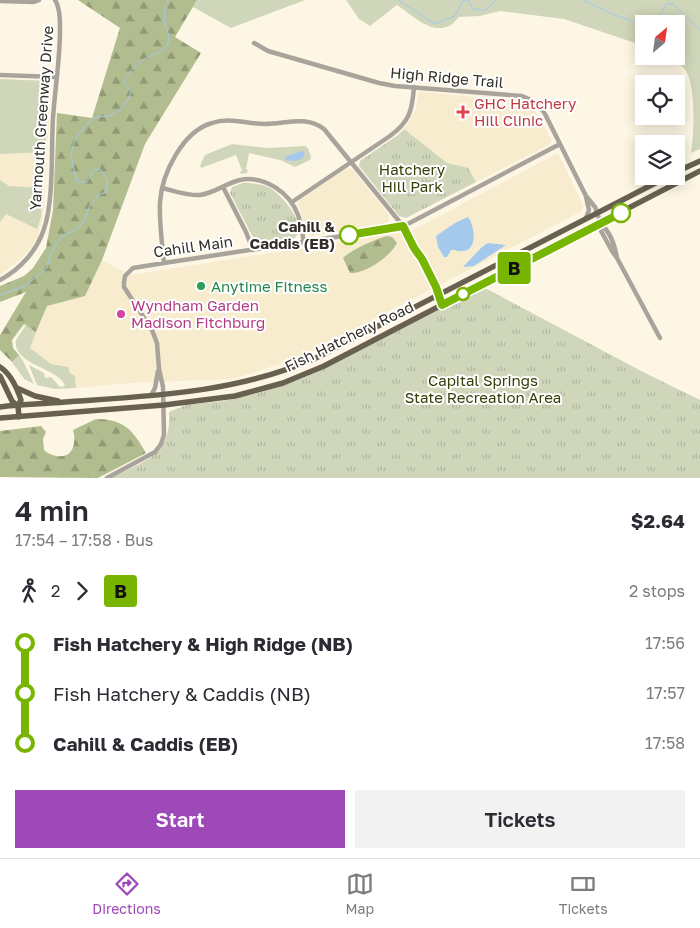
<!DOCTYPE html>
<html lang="en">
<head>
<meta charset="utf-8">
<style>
  body { margin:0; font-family:"Golos Text",sans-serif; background:#f2f2f3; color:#2b2b33; height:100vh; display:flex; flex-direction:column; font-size:19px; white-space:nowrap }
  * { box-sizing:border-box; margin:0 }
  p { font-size:16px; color:#7c7c81 }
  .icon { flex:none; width:28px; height:28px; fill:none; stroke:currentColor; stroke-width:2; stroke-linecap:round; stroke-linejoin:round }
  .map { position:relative; height:478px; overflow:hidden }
  .side { display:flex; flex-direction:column; background:#fff; flex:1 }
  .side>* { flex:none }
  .badge { padding:0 10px; border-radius:4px; font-size:18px; line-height:32px }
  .needle { width:32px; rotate:29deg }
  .tools { position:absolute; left:635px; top:15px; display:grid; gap:10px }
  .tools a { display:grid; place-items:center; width:50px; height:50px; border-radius:0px; background:#fff; box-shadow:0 2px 12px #0003; font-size:25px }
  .map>.badge { position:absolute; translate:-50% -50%; box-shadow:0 0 0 2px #fff }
  .legs { display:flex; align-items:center; gap:8px; height:55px; padding:0 15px; font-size:16px }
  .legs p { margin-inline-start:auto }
  .overview { display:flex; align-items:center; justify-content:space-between; height:85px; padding:0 15px }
  h1 { font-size:28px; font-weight:600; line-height:38px }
  .action { display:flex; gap:10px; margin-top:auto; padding:10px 15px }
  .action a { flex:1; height:58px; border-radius:0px; background:#9d49b7; color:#fff; font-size:20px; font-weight:600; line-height:58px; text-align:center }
  .action a+a { background:#f2f2f3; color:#2b2b33 }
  ul { padding:0 15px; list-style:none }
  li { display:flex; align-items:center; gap:18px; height:50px; font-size:19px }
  li i { display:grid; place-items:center; width:8px; height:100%; margin:0 6px; background:currentColor }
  li i::after { content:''; width:12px; height:12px; margin:-6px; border:4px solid; border-radius:50%; background:#fff }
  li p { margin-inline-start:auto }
  li:first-child i { background:linear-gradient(#0000 50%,currentColor 0) }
  li:last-child i { background:linear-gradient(currentColor 50%,#0000 0) }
  .tabs { display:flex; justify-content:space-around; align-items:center; height:70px; border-top:1px solid #e1e1e2; background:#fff; font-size:14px; color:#7c7c81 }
  .tabs a { display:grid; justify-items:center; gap:2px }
  .tabs .current { color:#9d49b7 }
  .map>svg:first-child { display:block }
  .built { fill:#f8ecce }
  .green { fill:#cfd6b9 }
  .forest { fill:url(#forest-firs) }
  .park { fill:url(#park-tufts) }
  .water { fill:#a4c9ed }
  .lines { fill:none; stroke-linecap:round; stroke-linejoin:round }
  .stream { stroke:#a4c9ed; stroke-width:1 }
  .minor { stroke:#a8a49b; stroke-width:4.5 }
  .major { stroke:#686151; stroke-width:5.5 }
  .line-1-casing { stroke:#fff; stroke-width:11 }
  .line-1 { stroke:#78b500; stroke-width:8 }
  .health-dot { fill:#e0444e; stroke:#fff; stroke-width:2 }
  .stop-1-dot { fill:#fff; stroke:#78b500; stroke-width:2.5 }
  .leisure-dot { fill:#2e9e5b; stroke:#fff; stroke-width:2 }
  .hotel-dot { fill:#d1479c; stroke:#fff; stroke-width:2 }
  .labels { text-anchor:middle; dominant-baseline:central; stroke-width:4; stroke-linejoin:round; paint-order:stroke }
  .street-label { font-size:15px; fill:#343028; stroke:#fff }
  .health-label { font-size:15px; fill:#be3a42; stroke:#fff; text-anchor:start }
  .park-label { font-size:15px; fill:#353f07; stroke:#fff }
  .stop-label { font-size:15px; font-weight:bold; fill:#343028; stroke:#fff; text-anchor:end }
  .leisure-label { font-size:15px; fill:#27864d; stroke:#fff; text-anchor:start }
  .hotel-label { font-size:15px; fill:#b23c85; stroke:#fff; text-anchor:start }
</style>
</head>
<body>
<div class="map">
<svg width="700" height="478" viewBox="0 0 700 478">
  <defs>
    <pattern id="forest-firs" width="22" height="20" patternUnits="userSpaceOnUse" patternTransform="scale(1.25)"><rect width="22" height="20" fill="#b1bd8e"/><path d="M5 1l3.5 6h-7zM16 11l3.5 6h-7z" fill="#919a74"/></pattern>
    <pattern id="park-tufts" width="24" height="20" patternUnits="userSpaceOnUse" patternTransform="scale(1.25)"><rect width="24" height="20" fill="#cfd6b9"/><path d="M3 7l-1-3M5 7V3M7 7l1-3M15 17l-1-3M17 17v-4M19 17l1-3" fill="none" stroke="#b2b89f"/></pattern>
  </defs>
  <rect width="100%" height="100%" fill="#fef6e4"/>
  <!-- built -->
  <path class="built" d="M0 79 47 81 51 83V88L43 218 38 237 25 255 0 275Z
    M419 92 524 101 533 106 552 141 549 145 476 182 468 169 447 163 404 129 415 111Z
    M558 153 583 205 582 211 299 358 233 379 131 383 76 388 75 376 51 364 29 348 47 306 85 296 102 260 131 275 411 231Z
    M347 168 352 169 389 215V220L385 225 312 236 309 235 306 233 298 203 301 199Z"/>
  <!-- green -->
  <path class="green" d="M197 0H305L231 28 193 7Z
    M346 0H700V149L691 153C694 133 696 88 686 71 683 65 673 59 667 56H676V24H644V46L564 19 500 11 480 16 459 17C457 19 454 23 451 25 432 36 412 15 397 5L370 26 359 19Z
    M0 79 47 81 49 82 45 152 0 154Z
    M232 144 268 148 305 146 308 148 311 157 310 160 295 167 280 160 249 153 246 169 248 170 247 173 241 174 240 172 242 170 236 155 201 168 200 166 205 155Z
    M0 180 9 186 43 188 41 217 37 229 6 214 0 222Z
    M26 325 36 332 30 348 51 364 68 367 70 373 75 376 76 388 55 389 37 385 29 365 44 373 45 378 51 377 60 387 65 386C60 368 12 365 16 340Z
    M19 355 23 361 34 384 24 379 12 362Z"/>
  <!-- forest -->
  <path class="forest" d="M78 0H197L175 37 201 53 145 144 102 260 85 296 47 306 36 332 24 324 12 340 13 348 19 355 12 362 0 350V335L26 292 0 302V286L24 276 33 268 46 248 53 210 57 113 92 118 120 28Z
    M387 236 392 237 397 243C390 257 365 274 350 273L343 258C352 249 374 240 387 236Z
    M96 419C124 419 133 430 146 453L98 478 0 477V431L41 426 46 432 43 439 44 450C54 459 73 460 74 442 75 438 74 434 73 430Z"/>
  <!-- park -->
  <path class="park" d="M404 129 447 163 468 168 476 182 406 218 399 216 359 166 360 161 398 135Z
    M243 183C252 183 262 184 270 188 282 195 311 228 293 239L261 245 256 243 230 193 232 187Z
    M483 287 645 373 700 400V478H111C144 461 172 456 169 412L186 405 223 401 255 394 298 380Z"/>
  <!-- water -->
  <path class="water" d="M301 151 305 152 302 159 294 161 285 160V157Z
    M468 217C475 226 478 251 462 251 457 252 456 249 451 250L447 257H444L438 247 436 236 455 223Z
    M488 243 506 245 474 266 463 267 482 247Z"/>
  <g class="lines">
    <!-- stream -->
    <path class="stream" d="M398 0 435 24 455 16 463 1 467 0
      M468 0 473 9 486 10 496 0
      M583 0 612 14 644 25
      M655 24 666 4H673L700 30
      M0 295 25 286 47 268 50 255 61 237 75 230 84 222 90 205 99 195 106 192 108 180 100 169 94 170 86 183 77 181C71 159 67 149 82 130 86 124 90 120 96 117 100 116 104 117 108 116 119 113 129 102 131 91L124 82C128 71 138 63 148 57 155 53 163 53 167 45 172 36 166 31 165 23 163 15 165 7 168 0"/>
    <!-- minor -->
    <path class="minor" d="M0 1 33 2 39 0
      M254 43 268 51 379 83 395 86 522 96 536 102 545 114 586 196 595 207 601 224V231L612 251 617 258 660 338
      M0 75 56 77
      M223 187 246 232 253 250
      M162 188C175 191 188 196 200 195 215 193 226 183 240 180 265 175 290 193 298 215 301 223 302 233 304 242
      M586 197 589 210 586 218
      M292 202 390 136C410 121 412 111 414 87
      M601 224C610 232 615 246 617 258
      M164 263C162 242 159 222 160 202 162 173 183 131 212 123 229 117 247 124 265 124 286 124 305 115 324 129L403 226 414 248 422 259 436 287 442 305
      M0 280C21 269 37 250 44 229 54 200 51 150 53 118 55 89 60 59 60 30 60 20 60 8 55 0
      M151 395 155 388 158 371
      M107 478 155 452 161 444 164 435 163 387 159 369 157 343 152 330 124 287V283L125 276 133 268 164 263 402 227 560 144"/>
    <!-- major -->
    <path class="major" d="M676 172 700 161
      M0 367C11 374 17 388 21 400L18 406 19 417
      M0 376 12 401 18 406
      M17 388 35 396 58 401
      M0 407C21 404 43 404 65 402 151 396 239 393 318 357L669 176
      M0 418 164 405 235 396 283 383 324 366 700 171"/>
  </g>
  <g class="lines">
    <!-- line-1 casing -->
    <g class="line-1-casing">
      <path id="line-1" d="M349 235 403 226 414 248 422 259 436 287 442 305 621 213"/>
    </g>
    <!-- line-1 -->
    <use href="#line-1" class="line-1"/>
  </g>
  <!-- markers -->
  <path class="health-dot" d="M460.5 104.5h5v5h5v5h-5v5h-5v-5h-5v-5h5z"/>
  <g class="stop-1-dot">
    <circle cx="621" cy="213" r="9"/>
    <circle cx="349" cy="235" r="9"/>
    <circle cx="463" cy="294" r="6"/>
  </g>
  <circle class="leisure-dot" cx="201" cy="286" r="5"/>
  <circle class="hotel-dot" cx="121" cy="314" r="5"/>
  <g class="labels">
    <!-- street labels -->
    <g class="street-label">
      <text transform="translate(447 77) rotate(5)">High Ridge Trail</text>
      <text transform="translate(41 118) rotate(-86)">Yarmouth Greenway Drive</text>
      <text transform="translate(193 246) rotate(-8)">Cahill Main</text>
      <text transform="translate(349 336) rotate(-26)">Fish Hatchery Road</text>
    </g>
    <!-- health labels -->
    <g class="health-label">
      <text x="474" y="103">GHC Hatchery<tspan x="474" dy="17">Hill Clinic</tspan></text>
    </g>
    <!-- park labels -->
    <g class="park-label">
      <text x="412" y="169">Hatchery<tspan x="412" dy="17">Hill Park</tspan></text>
      <text x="483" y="380">Capital Springs<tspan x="483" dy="17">State Recreation Area</tspan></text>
    </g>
    <!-- stop labels -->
    <g class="stop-label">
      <text x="335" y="226">Cahill &amp;<tspan x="335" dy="17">Caddis (EB)</tspan></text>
    </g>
    <!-- leisure labels -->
    <g class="leisure-label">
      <text x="211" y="286">Anytime Fitness</text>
    </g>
    <!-- hotel labels -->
    <g class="hotel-label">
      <text x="131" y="305">Wyndham Garden<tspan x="131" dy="17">Madison Fitchburg</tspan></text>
    </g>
  </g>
</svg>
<div class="tools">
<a><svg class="needle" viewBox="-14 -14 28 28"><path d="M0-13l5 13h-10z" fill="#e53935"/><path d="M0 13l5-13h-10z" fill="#7c7c81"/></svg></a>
<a><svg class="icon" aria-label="locate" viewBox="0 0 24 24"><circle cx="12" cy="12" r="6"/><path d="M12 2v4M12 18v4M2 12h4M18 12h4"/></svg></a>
<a><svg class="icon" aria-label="layers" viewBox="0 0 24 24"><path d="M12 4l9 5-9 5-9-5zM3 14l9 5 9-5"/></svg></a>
</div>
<b class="badge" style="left:514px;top:268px;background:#78b500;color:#111">B</b>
</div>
<section class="side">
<div class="overview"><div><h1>4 min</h1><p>17:54 – 17:58 · Bus</p></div><b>$2.64</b></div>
<div class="legs"><svg class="icon" aria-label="walk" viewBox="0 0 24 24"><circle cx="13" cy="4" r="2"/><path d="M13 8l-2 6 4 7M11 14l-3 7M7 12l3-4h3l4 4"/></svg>2<svg class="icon" aria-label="forward" viewBox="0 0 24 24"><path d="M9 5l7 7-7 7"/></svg><b class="badge" style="background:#78b500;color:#111">B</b><p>2 stops</p></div>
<ul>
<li><i style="color:#78b500"></i><b>Fish Hatchery &amp; High Ridge (NB)</b><p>17:56</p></li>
<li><i style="color:#78b500"></i><span>Fish Hatchery &amp; Caddis (NB)</span><p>17:57</p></li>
<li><i style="color:#78b500"></i><b>Cahill &amp; Caddis (EB)</b><p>17:58</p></li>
</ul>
<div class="action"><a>Start</a><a>Tickets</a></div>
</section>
<nav class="tabs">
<a class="current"><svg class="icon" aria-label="directions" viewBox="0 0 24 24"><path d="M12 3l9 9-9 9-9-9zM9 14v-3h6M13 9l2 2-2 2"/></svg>Directions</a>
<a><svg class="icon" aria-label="map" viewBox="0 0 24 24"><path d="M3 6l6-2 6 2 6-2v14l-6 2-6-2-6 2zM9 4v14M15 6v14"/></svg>Map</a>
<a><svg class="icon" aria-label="tickets" viewBox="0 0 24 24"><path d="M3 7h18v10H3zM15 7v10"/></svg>Tickets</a>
</nav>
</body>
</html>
